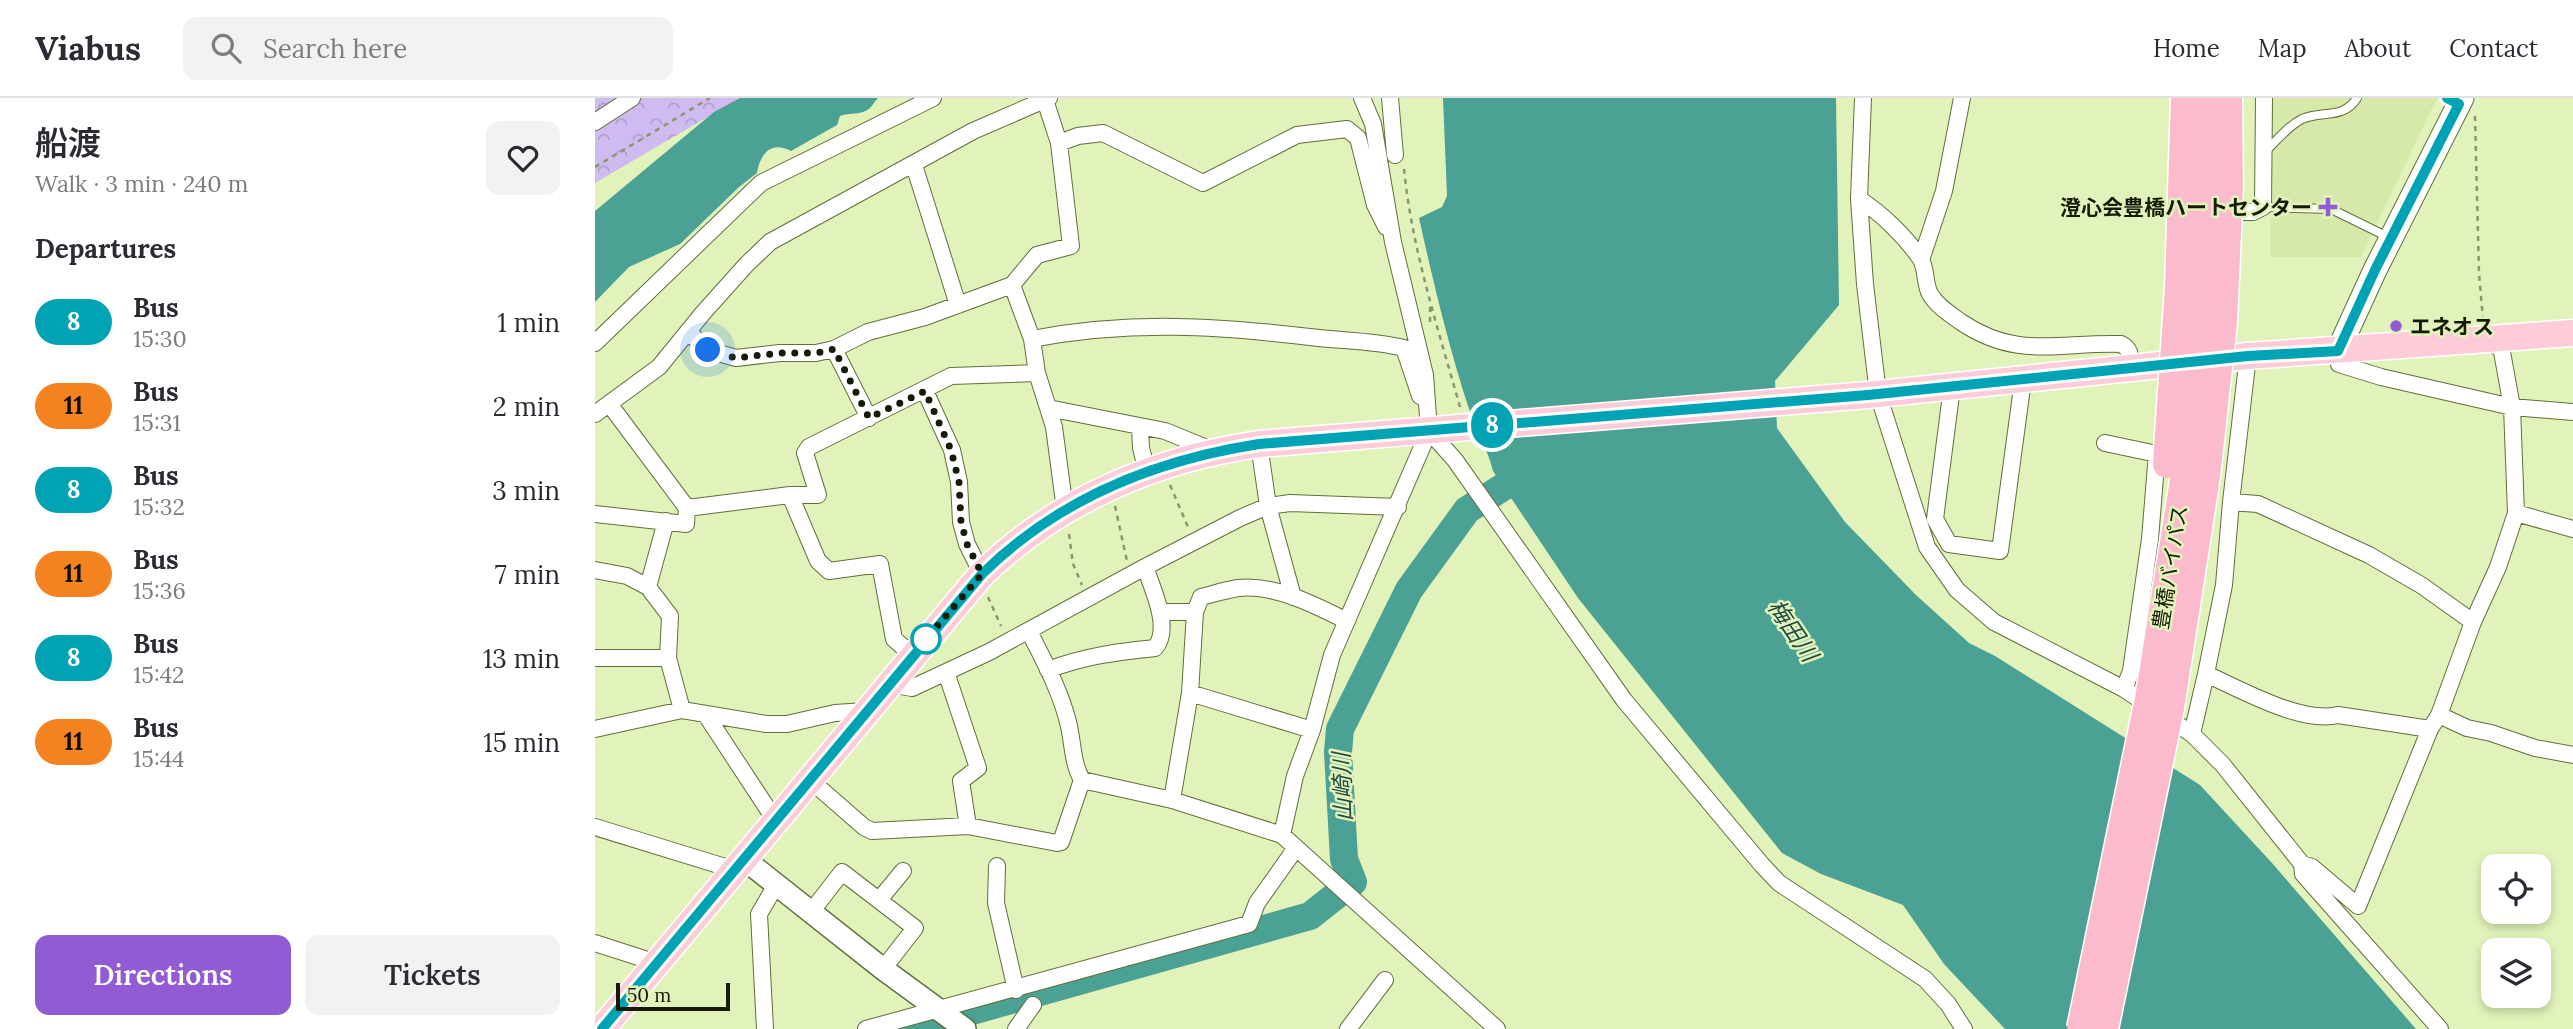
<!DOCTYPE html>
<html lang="en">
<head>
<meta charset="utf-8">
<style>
  body { margin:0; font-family:Lora,"Noto Sans JP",serif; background:#f2f2f3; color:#2b2b33; height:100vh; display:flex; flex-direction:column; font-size:26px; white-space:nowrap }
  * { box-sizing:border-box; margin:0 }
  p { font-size:23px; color:#7c7c81 }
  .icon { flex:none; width:38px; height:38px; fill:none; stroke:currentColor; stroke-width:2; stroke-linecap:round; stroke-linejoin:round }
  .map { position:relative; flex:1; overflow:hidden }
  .panel { display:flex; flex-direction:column; background:#fff; width:595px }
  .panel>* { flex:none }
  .badge { padding:0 14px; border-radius:23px; font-size:24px; line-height:46px }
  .tools { position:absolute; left:1886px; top:756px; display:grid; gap:14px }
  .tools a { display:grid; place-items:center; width:70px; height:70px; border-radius:14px; background:#fff; box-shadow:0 4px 10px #0003; font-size:35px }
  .scale { position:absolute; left:21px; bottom:18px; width:114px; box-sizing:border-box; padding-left:7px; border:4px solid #151b06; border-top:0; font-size:19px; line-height:24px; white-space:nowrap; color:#151b06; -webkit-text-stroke:5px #e1f3ba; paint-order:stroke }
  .you { position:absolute; width:35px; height:35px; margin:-18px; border:5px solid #fff; border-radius:50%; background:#1a73e8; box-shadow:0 0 0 10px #1a73e833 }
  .map>.badge { position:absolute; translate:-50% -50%; box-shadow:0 0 0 4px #fff }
  h2 { padding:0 35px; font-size:26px; line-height:63px }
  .round { display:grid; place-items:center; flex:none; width:74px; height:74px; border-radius:14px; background:#f2f2f3 }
  .summary { display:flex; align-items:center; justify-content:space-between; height:119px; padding:0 35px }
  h1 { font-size:33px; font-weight:600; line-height:52px }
  .action { display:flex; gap:14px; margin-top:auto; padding:14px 35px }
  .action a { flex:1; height:80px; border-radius:14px; background:#915bd4; color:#fff; font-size:28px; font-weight:600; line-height:80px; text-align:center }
  .action a+a { background:#f2f2f3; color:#2b2b33 }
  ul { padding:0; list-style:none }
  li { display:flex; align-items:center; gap:21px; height:84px; padding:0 35px }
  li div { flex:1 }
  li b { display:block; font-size:26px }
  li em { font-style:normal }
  li .badge { min-width:77px; font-weight:700; text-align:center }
  header { display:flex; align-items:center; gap:42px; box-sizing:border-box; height:98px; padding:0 35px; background:#fff; border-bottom:2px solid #e1e1e2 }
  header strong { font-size:33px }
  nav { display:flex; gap:38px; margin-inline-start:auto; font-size:24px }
  .search { width:490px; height:63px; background:#f2f2f3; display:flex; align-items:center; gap:18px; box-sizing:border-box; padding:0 24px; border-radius:14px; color:#7c7c81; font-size:26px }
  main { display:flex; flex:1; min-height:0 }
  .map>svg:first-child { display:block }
  .built { fill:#d6e9a9 }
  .park { fill:url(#park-crowns) }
  .water { fill:#4ba193 }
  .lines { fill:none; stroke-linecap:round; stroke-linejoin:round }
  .river { stroke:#4ba193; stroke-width:28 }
  .service-casing { stroke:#606f3b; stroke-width:10 }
  .minor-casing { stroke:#606f3b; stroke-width:18 }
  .tertiary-casing { stroke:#606f3b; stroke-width:24 }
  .secondary-casing { stroke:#606f3b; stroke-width:25 }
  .primary-casing { stroke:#fff; stroke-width:29 }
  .path { stroke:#89966d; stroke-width:2.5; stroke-dasharray:5 5; stroke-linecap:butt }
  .service { stroke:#fff; stroke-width:8 }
  .minor { stroke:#fff; stroke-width:16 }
  .tertiary { stroke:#fff; stroke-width:21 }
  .secondary { stroke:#fff; stroke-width:23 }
  .primary { stroke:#fcccd9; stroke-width:26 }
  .trunk-bridge-casing { stroke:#fff; stroke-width:31; stroke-linecap:butt }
  .trunk-bridge { stroke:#fbbbcc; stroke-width:28 }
  .line-casing { stroke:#fff; stroke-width:16 }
  .line { stroke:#00a3b4; stroke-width:10 }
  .walk { stroke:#151b06; stroke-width:7; stroke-dasharray:0 12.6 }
  .poi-dot { fill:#915bd4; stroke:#e1f3ba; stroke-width:2.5 }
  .stop-dot { fill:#fff; stroke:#00a3b4; stroke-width:3.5 }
  .labels { text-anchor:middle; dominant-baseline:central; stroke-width:5; stroke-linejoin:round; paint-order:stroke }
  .poi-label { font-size:21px; font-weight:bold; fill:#151b06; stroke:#e1f3ba; text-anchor:end }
  .street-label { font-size:21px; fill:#151b06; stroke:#e1f3ba }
  .water-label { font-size:23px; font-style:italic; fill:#224a43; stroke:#e1f3ba }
</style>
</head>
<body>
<header>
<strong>Viabus</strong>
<div class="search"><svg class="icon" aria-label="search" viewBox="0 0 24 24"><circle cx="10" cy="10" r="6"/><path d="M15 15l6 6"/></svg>Search here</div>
<nav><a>Home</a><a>Map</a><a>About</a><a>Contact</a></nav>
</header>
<main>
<section class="panel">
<div class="summary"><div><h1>船渡</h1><p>Walk · 3 min · 240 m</p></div><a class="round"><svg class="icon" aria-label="heart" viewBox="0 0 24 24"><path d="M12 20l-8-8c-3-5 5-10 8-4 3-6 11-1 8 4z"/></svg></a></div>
<h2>Departures</h2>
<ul>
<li><span class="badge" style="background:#00a3b4;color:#fff">8</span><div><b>Bus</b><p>15:30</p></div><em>1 min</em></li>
<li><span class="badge" style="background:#f58220;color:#111">11</span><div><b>Bus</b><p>15:31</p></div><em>2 min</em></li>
<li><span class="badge" style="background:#00a3b4;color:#fff">8</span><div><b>Bus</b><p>15:32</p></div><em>3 min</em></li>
<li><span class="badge" style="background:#f58220;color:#111">11</span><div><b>Bus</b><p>15:36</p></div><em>7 min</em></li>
<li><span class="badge" style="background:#00a3b4;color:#fff">8</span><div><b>Bus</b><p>15:42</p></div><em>13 min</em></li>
<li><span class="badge" style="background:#f58220;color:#111">11</span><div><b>Bus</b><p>15:44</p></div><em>15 min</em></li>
</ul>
<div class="action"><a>Directions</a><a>Tickets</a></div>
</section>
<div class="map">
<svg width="1978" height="931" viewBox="0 0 1978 931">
  <defs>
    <pattern id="park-crowns" width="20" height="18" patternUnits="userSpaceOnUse" patternTransform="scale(1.75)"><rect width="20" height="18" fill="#cfbbf0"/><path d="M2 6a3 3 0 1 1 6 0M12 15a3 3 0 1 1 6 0" fill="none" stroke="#b1a0cc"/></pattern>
  </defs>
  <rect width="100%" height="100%" fill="#e1f3ba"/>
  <!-- built -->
  <path class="built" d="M1677 0H1842L1766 159H1675Z"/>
  <!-- park -->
  <path class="park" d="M0 0H145L0 85Z"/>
  <!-- water -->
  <path class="water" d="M145 0H283C280 3 278 7 275 10 266 18 255 14 245 18L242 27 196 53C175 42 165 57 162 75L144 89 85 146 34 169 0 204V113L119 14Z
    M848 0H1241L1244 207 1180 283 1182 330 1250 424 1321 497 1374 545 1400 558 1605 687 1677 765 1821 931H1410L1349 866 1308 807 1226 776 1187 755 983 500 898 373C892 350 881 330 873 308 853 246 838 183 824 120L847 109 852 98Z"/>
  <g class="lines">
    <!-- river -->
    <path class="river" d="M313 931 715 818 758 784 749 761 743 654 745 631 814 492 872 412 938 370"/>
    <!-- service casing -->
    <g class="service-casing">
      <path id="service" d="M1669 55C1680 44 1693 28 1707 21 1727 12 1748 22 1762 0
        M1668 109 1736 111 1793 139"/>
    </g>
    <!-- minor casing -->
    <g class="minor-casing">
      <path id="minor" d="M767 0 778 26 798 144 830 277 834 333 737 557 717 632 700 678 687 737 902 931
        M795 0 800 57
        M1268 0 1264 101 1270 186 1283 296 1332 449 1362 492 1399 524 1529 591 1597 636 1628 667 1707 766 1717 769 1763 808 1835 631 1844 617 1878 524 1903 469 1921 415 1917 309 1907 254 1899 242
        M0 24 37 0
        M464 45 483 38 508 35 608 85 702 37 752 31 763 40 780 107 791 129
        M319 67 363 207
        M1264 101C1286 115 1310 138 1325 160 1332 170 1329 185 1335 196 1342 208 1355 216 1366 224 1422 262 1464 244 1526 246 1537 251 1535 260 1535 270
        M1627 114H1658L1668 109 1669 0
        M1326 162 1349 93 1367 0
        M417 187 437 241 442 275 459 329 470 412
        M93 234 113 252 141 260 185 255H221L239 251 273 234 330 219 417 187 442 157 476 148 464 45 450 2
        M437 241C536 222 624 228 724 240 753 243 780 243 809 250L825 298
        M0 245 166 85 338 0
        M239 251 274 320
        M1743 253 1744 266 1786 279 1917 309 1978 314
        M1653 258 1636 404 1663 406 1774 457 1826 487 1878 524
        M1357 289 1340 421 1354 446 1405 453 1428 282
        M330 293 357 352 364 384 366 424 372 446 387 476
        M453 310 570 333 619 353
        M0 316 64 269 108 215 151 167 175 144 378 33 454 0
        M545 330 546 350 552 373
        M834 333 860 362 1029 602 1167 767 1184 785 1330 881 1353 906 1369 931
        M1510 345 1562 356
        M664 346 673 408 698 499
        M195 397 223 463 234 473 285 466 299 541 317 557
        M1636 404 1629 487 1611 576C1645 591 1706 626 1743 617L1835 631
        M92 410 195 397H223L210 355 214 349 356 278 442 275
        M1921 415 1978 431
        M0 416 91 426 92 410 15 307
        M0 472 32 478 53 489 75 518 73 560 87 612
        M53 489 71 423
        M566 514H600
        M434 533C449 563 465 592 473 624 478 643 477 665 487 682L577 702 687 737
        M0 560H73
        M453 572C489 558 522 554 560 550 577 530 557 490 550 469
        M351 574 383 670 366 683 373 728
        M294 586 317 590 394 554 550 469 645 420 673 408 695 405 803 409
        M1529 591 1536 573 1555 441 1562 355
        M595 595 717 632
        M111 617 180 722
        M1844 617 1872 630 1896 635 1940 650 1978 657
        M0 631 87 612 171 626H192L240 615 271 613
        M1597 636 1611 576
        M214 681 269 729 277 733 373 728 462 745 466 744 487 682
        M577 702 595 595 600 514 606 499C618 496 631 492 643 490 680 486 720 507 752 523
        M0 729 140 772
        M1707 766 1708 776 1845 931
        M402 768 401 805 421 892
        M284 802 308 773
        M216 814 247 774 320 830 288 871
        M0 845 62 865
        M170 931 164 816 181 787
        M271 931 654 826 662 805 701 750
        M421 931 438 907
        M753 931 790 882"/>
    </g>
    <!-- tertiary casing -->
    <g class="tertiary-casing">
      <path id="tertiary" d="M149 761 288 871 370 931"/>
    </g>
    <!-- secondary casing -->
    <g class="secondary-casing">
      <path id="secondary" d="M1743 253 1780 172 1867 0"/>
    </g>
    <!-- primary casing -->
    <g class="primary-casing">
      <path id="primary" d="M7 931 387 476C463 402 561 361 664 346L1273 297 1653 258 1978 235"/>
    </g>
    <!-- path -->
    <path class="path" d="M1880 18 1884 175 1888 221
      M0 69 115 0
      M809 71C817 152 843 230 865 309
      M835 209V227
      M575 387 593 429
      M520 408 532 463
      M474 436 478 466 487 487
      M393 499 406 528"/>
    <!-- service -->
    <use href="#service" class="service"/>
    <!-- minor -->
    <use href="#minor" class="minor"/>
    <!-- tertiary -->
    <use href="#tertiary" class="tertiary"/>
    <!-- secondary -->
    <use href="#secondary" class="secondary"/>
    <!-- primary -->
    <use href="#primary" class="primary"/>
    <!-- trunk-bridge casing -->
    <g class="trunk-bridge-casing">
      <path id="trunk-bridge" d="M1572 366 1584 190 1590 0
        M1486 931 1554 601 1590 376 1604 218 1611 90 1610 0
        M1509 931 1575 610 1611 378 1628 224 1634 89 1633 0"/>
    </g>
    <!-- trunk-bridge -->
    <use href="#trunk-bridge" class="trunk-bridge"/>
  </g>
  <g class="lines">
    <!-- line casing -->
    <g class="line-casing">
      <path id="line" d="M7 931 387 476C463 401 560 362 664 346L1273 297 1653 258 1743 253 1780 172 1864 6 1852 0"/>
    </g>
    <!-- line -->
    <use href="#line" class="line"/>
    <!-- walk -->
    <path class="walk" d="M113 252 141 260 185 255H221L239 251 274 320 330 293 356 352 364 384 366 424 372 446 387 476 331 541"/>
  </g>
  <!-- markers -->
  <g class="poi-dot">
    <path d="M1729.5 98.5h7v7h7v7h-7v7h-7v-7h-7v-7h7z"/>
    <circle cx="1801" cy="228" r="7"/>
  </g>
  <circle class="stop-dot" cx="331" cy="541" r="14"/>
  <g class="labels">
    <!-- poi labels -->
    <g class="poi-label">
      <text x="1717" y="109">澄心会豊橋ハートセンター</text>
      <text x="1815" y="228" text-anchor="start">エネオス</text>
    </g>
    <!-- street labels -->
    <g class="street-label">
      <text transform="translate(1575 469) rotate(-81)">豊橋バイパス</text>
    </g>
    <!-- water labels -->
    <g class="water-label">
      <text transform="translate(1198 532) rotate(56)">梅田川</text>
      <text transform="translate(747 689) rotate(-92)">山崎川</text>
    </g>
  </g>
</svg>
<div class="tools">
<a><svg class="icon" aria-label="locate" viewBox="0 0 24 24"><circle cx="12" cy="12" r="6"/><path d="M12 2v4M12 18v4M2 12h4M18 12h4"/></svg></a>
<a><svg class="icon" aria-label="layers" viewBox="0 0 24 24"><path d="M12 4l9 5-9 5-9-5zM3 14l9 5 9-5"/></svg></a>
</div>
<div class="scale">50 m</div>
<div class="you" style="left:113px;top:252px"></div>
<b class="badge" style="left:897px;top:327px;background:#00a3b4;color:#fff">8</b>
</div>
</main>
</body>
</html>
